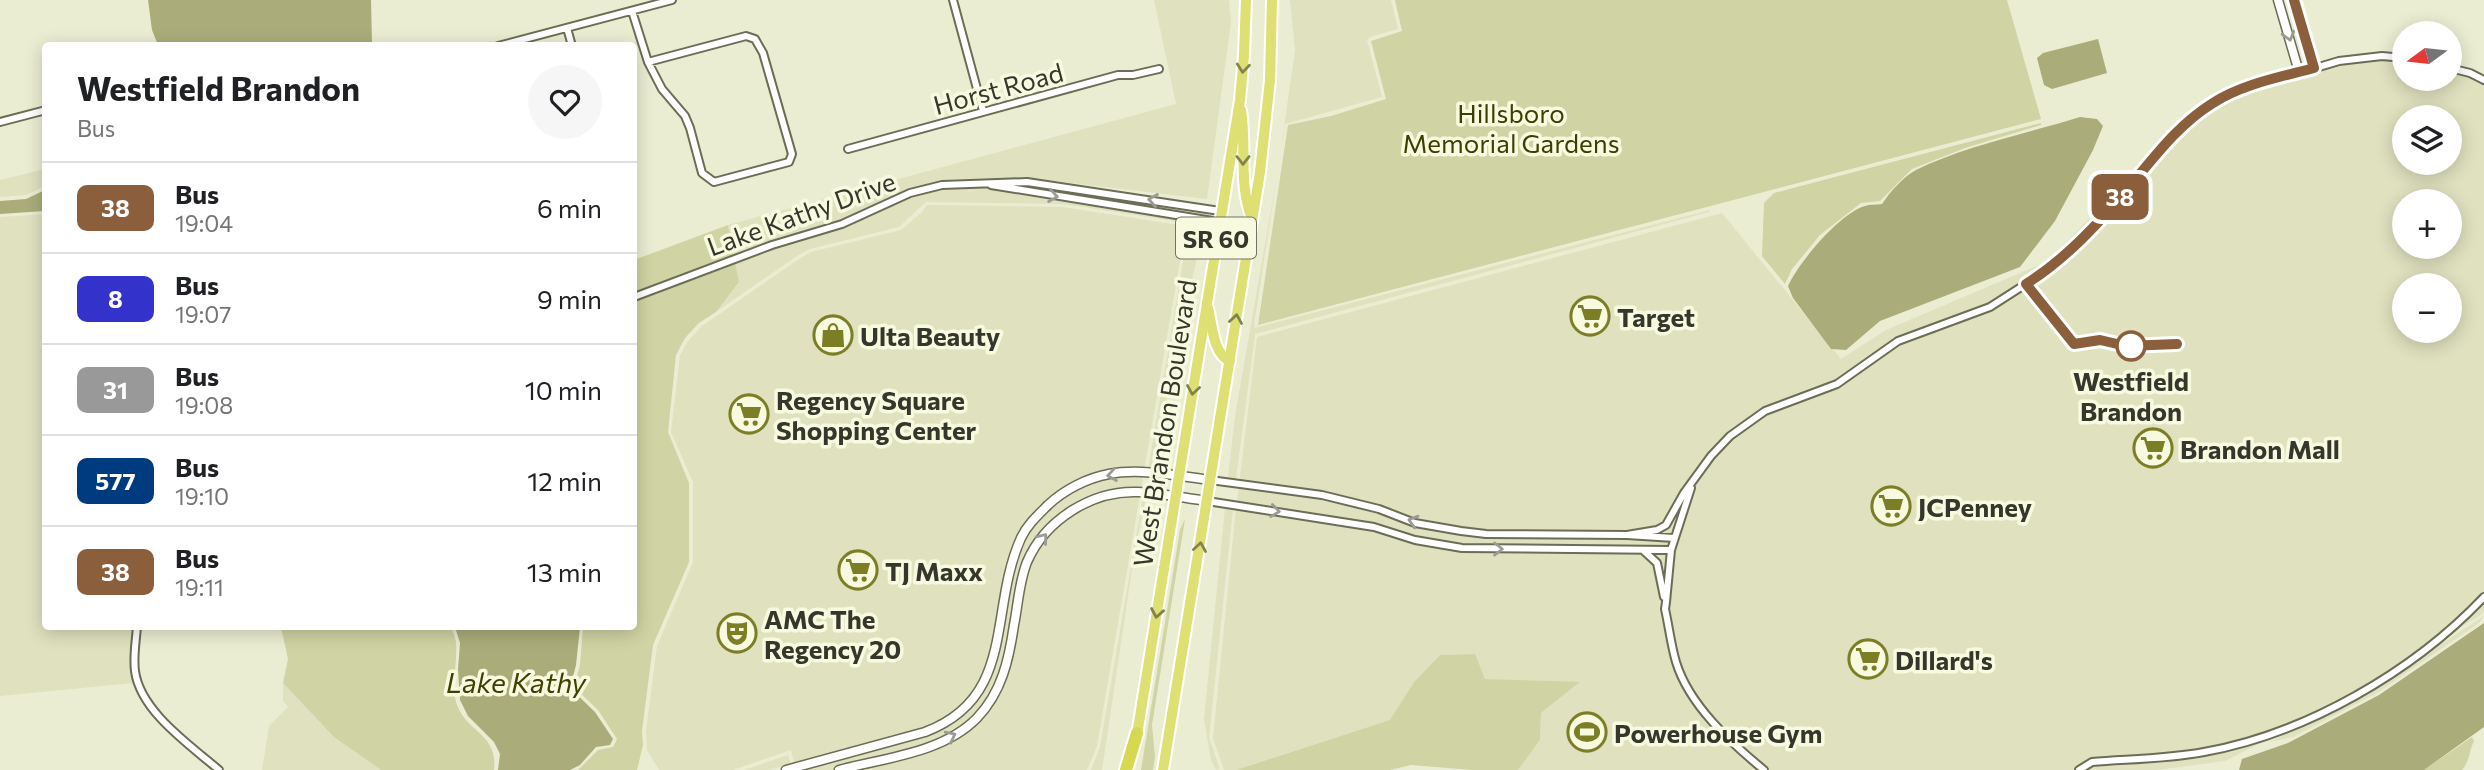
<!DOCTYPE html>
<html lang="en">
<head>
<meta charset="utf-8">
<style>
  body { margin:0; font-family:Commissioner,sans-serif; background:#f6f6f6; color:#202124; height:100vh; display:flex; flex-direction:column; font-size:26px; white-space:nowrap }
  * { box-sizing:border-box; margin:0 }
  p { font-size:23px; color:#757577 }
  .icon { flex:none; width:38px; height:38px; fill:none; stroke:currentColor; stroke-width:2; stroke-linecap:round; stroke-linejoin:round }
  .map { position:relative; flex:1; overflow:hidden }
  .side { position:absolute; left:42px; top:42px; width:595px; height:588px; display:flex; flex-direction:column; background:#fff; border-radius:7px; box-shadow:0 4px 18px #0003 }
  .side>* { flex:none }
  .badge { padding:0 14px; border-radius:10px; font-size:24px; line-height:46px }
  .needle { width:46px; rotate:255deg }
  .controls { position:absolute; left:2392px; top:21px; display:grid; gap:14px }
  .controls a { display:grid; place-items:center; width:70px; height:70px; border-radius:50%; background:#fff; box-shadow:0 4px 18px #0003; font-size:35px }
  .map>.badge { position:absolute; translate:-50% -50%; box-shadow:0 0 0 4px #fff }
  .round { display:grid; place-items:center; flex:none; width:74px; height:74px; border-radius:37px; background:#f6f6f6 }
  .headline { display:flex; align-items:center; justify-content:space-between; height:119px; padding:0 35px }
  h1 { font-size:33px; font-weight:700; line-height:52px }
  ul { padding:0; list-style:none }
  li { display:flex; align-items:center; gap:21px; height:91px; padding:0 35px; border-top:2px solid #e0e0e0 }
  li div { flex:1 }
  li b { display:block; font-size:26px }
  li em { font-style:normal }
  li .badge { min-width:77px; font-weight:700; text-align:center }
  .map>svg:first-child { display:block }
  .built { fill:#dfe1bf; fill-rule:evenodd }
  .green { fill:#d0d3a3 }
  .water { fill:#aaad7a }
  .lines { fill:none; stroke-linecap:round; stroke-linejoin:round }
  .minor-casing { stroke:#6c6d56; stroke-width:10 }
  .tertiary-casing { stroke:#6c6d56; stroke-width:11 }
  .trunk-casing { stroke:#fff; stroke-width:14 }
  .motorway-casing { stroke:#fff; stroke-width:16 }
  .minor { stroke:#fff; stroke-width:6 }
  .tertiary { stroke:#fff; stroke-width:8 }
  .trunk { stroke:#dee073; stroke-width:10 }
  .motorway { stroke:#d6d950; stroke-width:12 }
  .oneway { stroke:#9a9b96 }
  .oneway2 { stroke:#82834c }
  .line-casing { stroke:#fff; stroke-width:16 }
  .line { stroke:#8b5e3c; stroke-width:10 }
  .stop-dot { fill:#fff; stroke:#8b5e3c; stroke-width:3.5 }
  .labels { text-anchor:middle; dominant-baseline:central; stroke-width:7; stroke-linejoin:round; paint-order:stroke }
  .shield { fill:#f8fadf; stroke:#707262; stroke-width:2 }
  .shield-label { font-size:24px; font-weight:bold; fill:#36372c }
  .street-label { font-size:26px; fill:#36372c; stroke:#f8fadf }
  .park-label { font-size:26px; fill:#3d3e00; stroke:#f8fadf }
  .poi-label { font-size:26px; font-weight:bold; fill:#36372c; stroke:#f8fadf; text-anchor:start }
  .stop-label { font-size:26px; font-weight:bold; fill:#36372c; stroke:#f8fadf }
  .water-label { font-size:28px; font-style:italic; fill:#404100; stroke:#f8fadf }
</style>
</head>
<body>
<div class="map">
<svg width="2484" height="770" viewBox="0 0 2484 770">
  <rect width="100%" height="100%" fill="#ebedd2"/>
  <!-- built -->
  <path class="built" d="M1154 0H1229L1231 22 1207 199 1028 178 953 179 909 190 840 221 771 241 733 255 728 225 1176 104Z
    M1290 0H1391L1398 29 1370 37 1367 40 1382 97 1285 124 1254 325 1255 328 1710 210 1709 212 1255 334 1236 479 1228 478 1235 416 1278 170 1295 50Z
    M2401 51 2404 52V79H2450V68L2484 79V611L2481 615 2299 724 2225 761 2157 770H1518L1540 740 1541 713 1579 683 1485 679 1474 654 1440 655 1414 682 1390 720 1236 770H1224L1213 738 1235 518 1257 337 1722 213 1841 359 1886 330 2048 261 2116 191 2172 126 2276 79 2313 67ZM2404 117H2450V163H2404ZM2404 201H2450V247H2404ZM2404 285H2450V331H2404Z
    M45 169V186L26 195 0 197V180Z
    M969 186 985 187 1001 192 1204 224 1152 470H1148L1189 226 1187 223 1063 204 926 202 899 227 810 249 797 256 716 312 739 282 735 262 774 248 843 228 912 197 942 189Z
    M927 205 1063 207 1186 226 1097 746 1087 770H796L791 750 733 770H659L647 750 646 731 657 646 693 562V482L671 432 680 355 688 341 702 326 799 259 811 252 901 230 922 212Z
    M45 214 46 626 133 627 130 668 133 683 0 696V217Z
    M1143 497H1146L1135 549 1102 770H1091L1100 747Z
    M1225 508 1233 509 1209 738 1220 769 1216 770 1211 760 1204 719Z
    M2484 616 2479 623 2377 693 2293 737 2270 742 2257 749 2308 722 2346 706Z
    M283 683 334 737 381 770H262L269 726 288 707 283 701Z
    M788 755 791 764 770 770H744Z"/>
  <!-- green -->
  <path class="green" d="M1395 0H2007L2041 119 1258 325 1288 125 1331 116 1386 99 1371 41 1402 31Z
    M2041 123V125L1965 148 1912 169 1880 201 1861 203 1820 235 1792 269 1785 284 1762 256 1764 203 1774 193Z
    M728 225 733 255 634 292V260Z
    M735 262 739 282 716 312 699 323 685 338 676 355 668 432 689 483V562L653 645 642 731 643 745 637 770H578L598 750 613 747 617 739 598 710 574 687 580 665 583 627 634 626V301Z
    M1185 519 1152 725 1155 757 1153 770H1141L1180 530Z
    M281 627H451C453 632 455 637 456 642 458 661 451 683 456 702 466 734 498 732 494 770H381L334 737 283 683 288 659Z
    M1475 654 1485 679 1580 682 1541 713 1540 740 1518 770H1472L1411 765 1390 770H1236L1390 720 1414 682 1440 655Z
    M2472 737 2474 741C2469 751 2470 761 2462 770H2424Z"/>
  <!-- water -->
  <path class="water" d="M148 0H371L372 44 158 45 152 30Z
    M2098 39 2107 73 2052 89 2044 85 2037 58 2043 53Z
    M2080 117 2097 119 2103 126 2093 150 2055 221 2020 267 1880 321 1846 350 1831 349 1793 298 1788 286C1799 262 1840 213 1865 206 1870 204 1877 205 1882 204 1890 192 1903 177 1916 170 1964 146 2029 133 2080 117Z
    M45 190V211L0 214V201L26 199Z
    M2484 623V727L2424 770H2239L2242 759 2288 743 2379 695Z
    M455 627H580L576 665 570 688 595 712 613 739 610 745 596 747 580 765 570 770H498L500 754 494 742 468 716 460 700 458 669 460 643Z"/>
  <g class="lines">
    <!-- minor casing -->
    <g class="minor-casing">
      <path id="minor" d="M953 0 983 111
        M632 11 648 62 662 89 685 116 690 128 702 173 714 182 789 162 792 154 763 53 755 39 746 36 648 62
        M567 28 572 46
        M498 46 672 0
        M2450 68 2470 73 2484 80
        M0 122 46 110
        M848 149 1118 75H1133L1159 69
        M991 185 1219 222
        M634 297 772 245 842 224 910 193 942 185 1027 182 1220 211
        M1210 480 1322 495 1379 509 1415 523 1461 531 1486 534 1627 535 1674 538
        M1691 488 1671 550 1666 602 1665 609C1669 627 1671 645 1676 662 1689 705 1731 743 1764 770
        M1207 501 1374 527 1415 540 1462 548 1671 550
        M1627 535 1657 530 1666 525 1684 493 1711 456 1730 436 1765 411 1837 384 1898 341 1990 307 2043 273 2073 249 2128 189 2171 136 2215 101 2241 90 2339 61 2382 56 2404 58
        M1644 551 1657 563 1664 597
        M137 626C136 641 133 656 135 671 140 711 190 745 219 770
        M2079 770 2092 762C2129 759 2167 759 2204 752 2305 734 2413 672 2484 597"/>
    </g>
    <!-- tertiary casing -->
    <g class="tertiary-casing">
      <path id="tertiary" d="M2278 0 2299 72
        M2294 0 2313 68
        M786 770 925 732C1017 697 988 611 1021 538 1027 525 1038 515 1048 505 1064 490 1087 478 1109 474 1141 468 1179 476 1210 480
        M839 770C884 758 943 753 977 718 1002 692 1009 659 1014 625 1018 605 1019 582 1027 562 1045 520 1092 490 1138 492 1161 493 1184 498 1207 501"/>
    </g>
    <!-- trunk casing -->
    <g class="trunk-casing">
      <path id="trunk" d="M1241 110C1247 147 1238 184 1252 218
        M1208 308C1212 323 1213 355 1230 361
        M1136 741 1240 100 1244 55 1246 0
        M1163 770 1260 172 1270 80 1272 0"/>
    </g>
    <!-- motorway casing -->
    <g class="motorway-casing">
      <path id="motorway" d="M1126 770 1137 733"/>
    </g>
    <!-- minor -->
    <use href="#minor" class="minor"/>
    <!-- tertiary -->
    <use href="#tertiary" class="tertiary"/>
    <!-- trunk -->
    <use href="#trunk" class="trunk"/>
    <!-- motorway -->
    <use href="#motorway" class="motorway"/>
  </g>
  <!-- one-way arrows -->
  <defs><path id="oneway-chevron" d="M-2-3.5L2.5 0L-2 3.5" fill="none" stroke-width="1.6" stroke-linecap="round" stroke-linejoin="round" transform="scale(1.75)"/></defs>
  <g class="oneway">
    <use href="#oneway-chevron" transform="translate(2289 36) rotate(74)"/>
    <use href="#oneway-chevron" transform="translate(1053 196) rotate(9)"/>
    <use href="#oneway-chevron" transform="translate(1153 200) rotate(-171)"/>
    <use href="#oneway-chevron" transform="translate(1112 475) rotate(171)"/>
    <use href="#oneway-chevron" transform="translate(1275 511) rotate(8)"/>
    <use href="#oneway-chevron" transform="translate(1413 521) rotate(-164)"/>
    <use href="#oneway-chevron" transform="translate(1043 538) rotate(-51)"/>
    <use href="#oneway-chevron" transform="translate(1498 549)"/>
    <use href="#oneway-chevron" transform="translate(951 736) rotate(-27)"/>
  </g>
  <g class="oneway2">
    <use href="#oneway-chevron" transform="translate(1243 68) rotate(96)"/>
    <use href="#oneway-chevron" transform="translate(1243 160) rotate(90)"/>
    <use href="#oneway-chevron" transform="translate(1236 319) rotate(-81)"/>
    <use href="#oneway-chevron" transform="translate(1193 390) rotate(99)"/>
    <use href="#oneway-chevron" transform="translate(1200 547) rotate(-81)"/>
    <use href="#oneway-chevron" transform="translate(1157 613) rotate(100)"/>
  </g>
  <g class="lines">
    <!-- line casing -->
    <g class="line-casing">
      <path id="line" d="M2177 344 2126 346 2100 340 2074 344 2026 284C2066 259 2100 222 2130 186 2156 155 2179 124 2213 103 2242 84 2281 77 2314 68L2294 0"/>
    </g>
    <!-- line -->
    <use href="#line" class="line"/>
  </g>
  <!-- icons -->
  <defs>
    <g id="supermarket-ring" transform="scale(2.0125)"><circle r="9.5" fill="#f8fadf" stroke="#7c7e26" stroke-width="1.5"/><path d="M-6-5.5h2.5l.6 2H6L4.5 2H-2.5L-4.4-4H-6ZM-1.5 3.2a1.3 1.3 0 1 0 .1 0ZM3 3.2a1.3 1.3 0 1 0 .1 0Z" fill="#7c7e26"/></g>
    <g id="shop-ring" transform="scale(2.0125)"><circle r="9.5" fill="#f8fadf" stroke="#7c7e26" stroke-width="1.5"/><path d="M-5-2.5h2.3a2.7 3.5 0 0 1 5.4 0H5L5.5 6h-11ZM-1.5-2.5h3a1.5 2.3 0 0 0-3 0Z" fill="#7c7e26"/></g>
    <g id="theatre-ring" transform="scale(2.0125)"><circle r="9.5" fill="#f8fadf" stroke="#7c7e26" stroke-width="1.5"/><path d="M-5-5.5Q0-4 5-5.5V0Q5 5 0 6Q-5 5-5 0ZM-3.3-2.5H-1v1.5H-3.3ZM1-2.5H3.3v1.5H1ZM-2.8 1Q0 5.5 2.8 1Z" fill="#7c7e26"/></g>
    <g id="stadium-ring" transform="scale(2.0125)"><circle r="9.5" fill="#f8fadf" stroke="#7c7e26" stroke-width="1.5"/><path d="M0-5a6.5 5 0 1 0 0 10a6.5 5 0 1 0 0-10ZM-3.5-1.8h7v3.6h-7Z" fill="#7c7e26"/></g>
  </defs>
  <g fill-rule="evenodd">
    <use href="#supermarket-ring" x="1590" y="316"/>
    <use href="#shop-ring" x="833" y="335"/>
    <use href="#supermarket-ring" x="749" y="414"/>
    <use href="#supermarket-ring" x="2153" y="448"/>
    <use href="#supermarket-ring" x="1891" y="506"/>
    <use href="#supermarket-ring" x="858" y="570"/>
    <use href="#theatre-ring" x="737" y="633"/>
    <use href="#supermarket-ring" x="1868" y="659"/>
    <use href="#stadium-ring" x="1587" y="732"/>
  </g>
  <!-- markers -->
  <circle class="stop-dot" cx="2131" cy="346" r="14"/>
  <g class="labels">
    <!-- shield labels -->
    <rect class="shield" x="1176" y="217.5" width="80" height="41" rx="5"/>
    <g class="shield-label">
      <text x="1216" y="238">SR 60</text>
    </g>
    <!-- street labels -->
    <g class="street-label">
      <text transform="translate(998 88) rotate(-15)">Horst Road</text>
      <text transform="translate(801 213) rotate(-20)">Lake Kathy Drive</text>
      <text transform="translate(1164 423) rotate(-81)">West Brandon Boulevard</text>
    </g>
    <!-- park labels -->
    <g class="park-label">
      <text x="1511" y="112">Hillsboro<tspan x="1511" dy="30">Memorial Gardens</tspan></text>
    </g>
    <!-- poi labels -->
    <g class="poi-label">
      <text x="1617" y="316">Target</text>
      <text x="860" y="335">Ulta Beauty</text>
      <text x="776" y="399">Regency Square<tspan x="776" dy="30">Shopping Center</tspan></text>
      <text x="2180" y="448">Brandon Mall</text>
      <text x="1918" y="506">JCPenney</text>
      <text x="885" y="570">TJ Maxx</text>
      <text x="764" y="618">AMC The<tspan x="764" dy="30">Regency 20</tspan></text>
      <text x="1895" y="659">Dillard's</text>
      <text x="1614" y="732">Powerhouse Gym</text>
    </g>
    <!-- stop labels -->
    <g class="stop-label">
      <text x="2131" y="380">Westfield<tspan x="2131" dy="30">Brandon</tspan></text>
    </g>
    <!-- water labels -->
    <g class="water-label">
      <text x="516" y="682">Lake Kathy</text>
    </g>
  </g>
</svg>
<div class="controls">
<a><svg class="needle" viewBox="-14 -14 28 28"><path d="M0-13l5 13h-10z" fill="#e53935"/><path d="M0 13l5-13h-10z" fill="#757577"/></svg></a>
<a><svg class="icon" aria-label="layers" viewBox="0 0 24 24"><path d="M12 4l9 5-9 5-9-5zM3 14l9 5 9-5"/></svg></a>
<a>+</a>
<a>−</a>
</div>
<b class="badge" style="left:2120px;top:197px;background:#8b5e3c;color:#fff">38</b>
<section class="side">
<div class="headline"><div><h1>Westfield Brandon</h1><p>Bus</p></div><a class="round"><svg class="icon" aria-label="heart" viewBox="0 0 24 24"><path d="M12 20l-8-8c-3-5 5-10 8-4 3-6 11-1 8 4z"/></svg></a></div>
<ul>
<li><span class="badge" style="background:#8b5e3c;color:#fff">38</span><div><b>Bus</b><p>19:04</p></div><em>6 min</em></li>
<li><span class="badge" style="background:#33c;color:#fff">8</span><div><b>Bus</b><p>19:07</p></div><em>9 min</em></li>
<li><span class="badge" style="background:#999;color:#fff">31</span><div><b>Bus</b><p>19:08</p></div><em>10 min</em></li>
<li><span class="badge" style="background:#003b80;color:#fff">577</span><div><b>Bus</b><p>19:10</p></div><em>12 min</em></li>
<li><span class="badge" style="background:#8b5e3c;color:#fff">38</span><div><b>Bus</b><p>19:11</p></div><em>13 min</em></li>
</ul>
</section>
</div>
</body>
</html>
